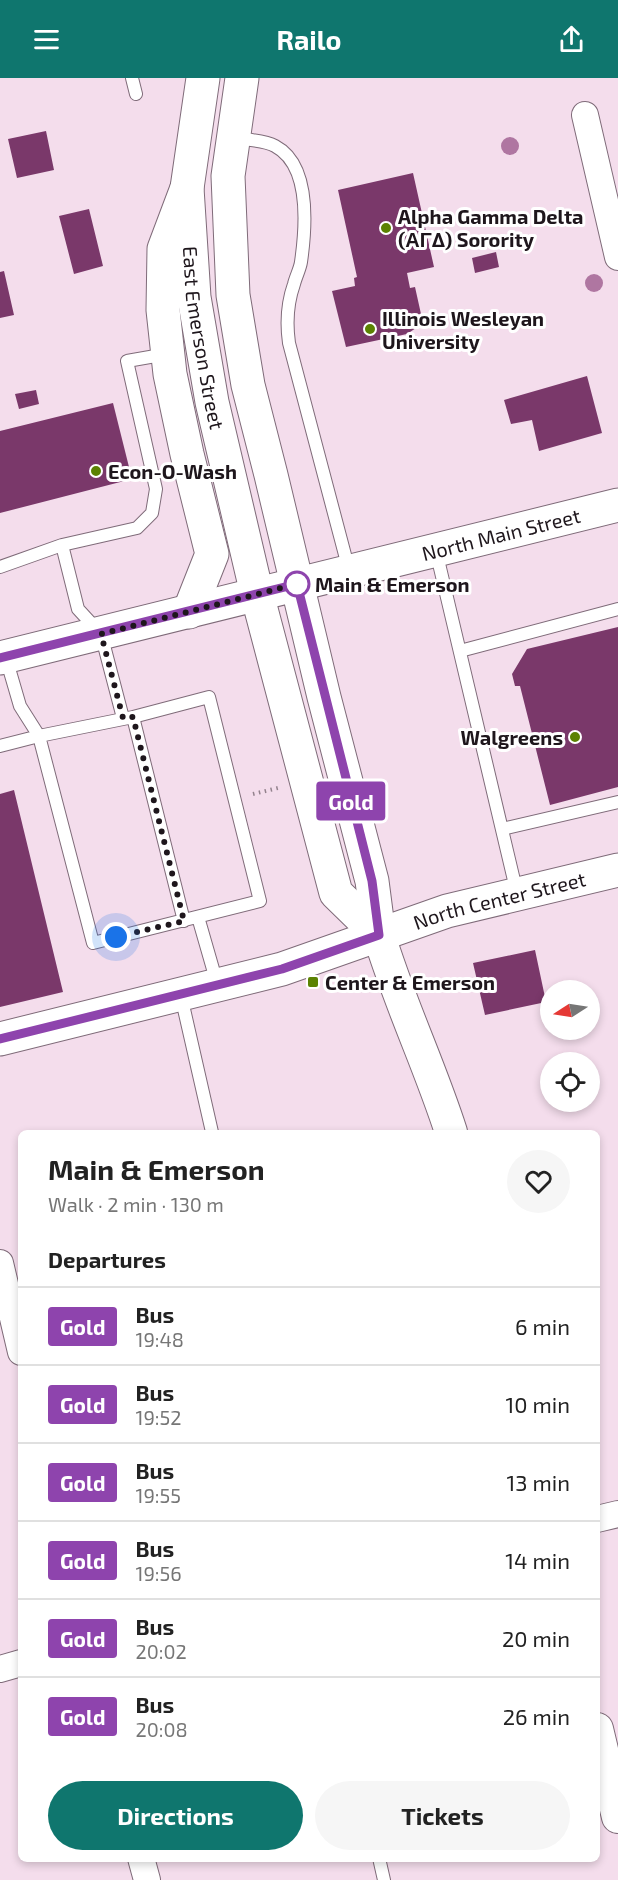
<!DOCTYPE html>
<html lang="en">
<head>
<meta charset="utf-8">
<style>
  body { margin:0; font-family:"Exo 2",sans-serif; background:#f6f6f6; color:#222; height:100vh; display:flex; flex-direction:column; font-size:22px; white-space:nowrap }
  * { box-sizing:border-box; margin:0 }
  p { font-size:20px; color:#767676 }
  .icon { flex:none; width:33px; height:33px; fill:none; stroke:currentColor; stroke-width:2; stroke-linecap:round; stroke-linejoin:round }
  .map { position:relative; flex:1; overflow:hidden }
  .details { position:absolute; left:18px; top:1052px; width:582px; height:732px; display:flex; flex-direction:column; background:#fff; border-radius:9px; box-shadow:0 3px 9px #0003 }
  .details>* { flex:none }
  .badge { padding:0 12px; border-radius:4px; font-size:21px; line-height:39px }
  .needle { width:39px; rotate:258deg }
  .controls { position:absolute; left:540px; top:902px; display:grid; gap:12px }
  .controls a { display:grid; place-items:center; width:60px; height:60px; border-radius:50%; background:#fff; box-shadow:0 3px 9px #0003; font-size:30px }
  .you { position:absolute; width:30px; height:30px; margin:-15px; border:4px solid #fff; border-radius:50%; background:#1a73e8; box-shadow:0 0 0 9px #1a73e833 }
  .map>.badge { position:absolute; translate:-50% -50%; box-shadow:0 0 0 3px #fff }
  h2 { padding:0 30px; font-size:22px; line-height:54px }
  .round { display:grid; place-items:center; flex:none; width:63px; height:63px; border-radius:32px; background:#f6f6f6 }
  .summary { display:flex; align-items:center; justify-content:space-between; height:102px; padding:0 30px }
  h1 { font-size:28px; font-weight:700; line-height:45px }
  .cta { display:flex; gap:12px; margin-top:auto; padding:12px 30px }
  .cta a { flex:1; height:69px; border-radius:36px; background:#0f766e; color:#fff; font-size:24px; font-weight:700; line-height:69px; text-align:center }
  .cta a+a { background:#f6f6f6; color:#222 }
  ul { padding:0; list-style:none }
  li { display:flex; align-items:center; gap:18px; height:78px; padding:0 30px; border-top:2px solid #e0e0e0 }
  li div { flex:1 }
  li b { display:block; font-size:22px }
  li em { font-style:normal }
  li .badge { min-width:66px; font-weight:700; text-align:center }
  header { display:flex; justify-content:space-between; align-items:center; height:78px; padding:0 30px; background:#0f766e; color:#fff; font-size:27px; font-weight:700 }
  .map>svg:first-child { display:block }
  .building { fill:#7a386a }
  .lines { fill:none; stroke-linecap:round; stroke-linejoin:round }
  .service-casing { stroke:#7f6b79; stroke-width:14 }
  .minor-casing { stroke:#7f6b79; stroke-width:28 }
  .tertiary-casing { stroke:#7f6b79; stroke-width:34 }
  .secondary-casing { stroke:#7f6b79; stroke-width:35 }
  .primary-casing { stroke:#7f6b79; stroke-width:35 }
  .path { stroke:#93828d; stroke-width:4; stroke-dasharray:1.5 4.5; stroke-linecap:butt }
  .service { stroke:#fff; stroke-width:12 }
  .minor { stroke:#fff; stroke-width:26 }
  .tertiary { stroke:#fff; stroke-width:32 }
  .secondary { stroke:#fff; stroke-width:33 }
  .primary { stroke:#fff; stroke-width:33 }
  .tree { fill:#af76a1 }
  .line-casing { stroke:#fff; stroke-width:14 }
  .line { stroke:#8e44ad; stroke-width:9 }
  .walk { stroke:#1e161c; stroke-width:6; stroke-dasharray:0 10.8 }
  .poi-dot { fill:#5b8202; stroke:#fff; stroke-width:2 }
  .stop-dot { fill:#fff; stroke:#8e44ad; stroke-width:3 }
  .labels { text-anchor:middle; dominant-baseline:central; stroke-width:6; stroke-linejoin:round; paint-order:stroke }
  .poi-label { font-size:20px; font-weight:bold; fill:#1e161c; stroke:#fff; text-anchor:start }
  .street-label { font-size:20px; fill:#1e161c; stroke:#fff }
  .stop-label { font-size:20px; font-weight:bold; fill:#1e161c; stroke:#fff; text-anchor:start }
</style>
</head>
<body>
<header><svg class="icon" aria-label="menu" viewBox="0 0 24 24"><path d="M4 6h16M4 12h16M4 18h16"/></svg>Railo<svg class="icon" aria-label="share" viewBox="0 0 24 24"><path d="M12 15V3M7 8l5-5 5 5M5 13v7h14v-7"/></svg></header>
<div class="map">
<svg width="618" height="1802" viewBox="0 0 618 1802">
  <rect width="100%" height="100%" fill="#f4ddec"/>
  <!-- building -->
  <path class="building" d="M46 53 54 92 17 100 8 61Z
    M413 95 434 189 407 195 410 210 415 209 421 236 416 250 407 256 346 269 332 213 355 208 354 200 357 199 338 112Z
    M89 131 103 188 74 196 59 138Z
    M496 174 499 189 475 195 472 180Z
    M4 193 14 237 0 240V194Z
    M587 298 602 355 539 373 532 342 511 346 504 322Z
    M36 312 39 326 19 331 15 316Z
    M113 325 132 401 0 435V353Z
    M618 549V709L550 727 520 608H515L512 596 527 571Z
    M14 712 63 914 0 929V716Z
    M535 872 546 924 485 937 473 885Z"/>
  <g class="lines">
    <!-- service casing -->
    <g class="service-casing">
      <path id="service" d="M132 0 136 16
        M234 60C247 62 264 62 275 68 311 87 306 149 301 184 300 191 296 198 294 206 287 226 286 244 289 265L349 492
        M436 473 517 815
        M0 489 62 467
        M460 573 618 531
        M209 619 260 823 93 865 39 658 133 639Z
        M133 639 184 843
        M123 640 101 556 78 531 62 467 137 450 152 435 156 411 127 283 167 276
        M0 668 39 658 20 628 6 580
        M502 751 618 724
        M198 839 217 905
        M181 918 212 1054
        M379 1780 384 1802"/>
    </g>
    <!-- minor casing -->
    <g class="minor-casing">
      <path id="minor" d="M585 37 618 179
        M0 1185 21 1274
        M597 1441 618 1436
        M0 1591 21 1585
        M141 1780 147 1802"/>
    </g>
    <!-- tertiary casing -->
    <g class="tertiary-casing">
      <path id="tertiary" d="M379 857C399 924 430 988 451 1054
        M597 1651 618 1739"/>
    </g>
    <!-- secondary casing -->
    <g class="secondary-casing">
      <g id="secondary">
        <path id="s1" d="M203 0 187 110 194 219 212 324 257 516 336 815 379 857"/>
        <path d="M242 0 228 98 233 217 248 307 271 397 324 619 372 803 379 857"/>
      </g>
    </g>
    <!-- primary casing -->
    <g class="primary-casing">
      <g id="primary">
        <path d="M187 110 164 171 163 232 170 296 187 376 212 476 189 534"/>
        <path id="s2" d="M0 580 618 427"/>
        <path id="s3" d="M0 961 282 891 447 833 618 792"/>
      </g>
    </g>
    <!-- path -->
    <path class="path" d="M253 716 278 710"/>
    <!-- service -->
    <use href="#service" class="service"/>
    <!-- minor -->
    <use href="#minor" class="minor"/>
    <!-- tertiary -->
    <use href="#tertiary" class="tertiary"/>
    <!-- secondary -->
    <use href="#secondary" class="secondary"/>
    <!-- primary -->
    <use href="#primary" class="primary"/>
  </g>
  <!-- trees -->
  <g class="tree">
    <circle cx="510" cy="68" r="9"/>
    <circle cx="594" cy="205" r="9"/>
  </g>
  <g class="lines">
    <!-- line casing -->
    <g class="line-casing">
      <path id="line" d="M0 580 297 506 372 803 379 857 282 891 0 961"/>
    </g>
    <!-- line -->
    <use href="#line" class="line"/>
    <!-- walk -->
    <path class="walk" d="M116 859 184 843 133 639 123 640 101 556 297 506"/>
  </g>
  <!-- markers -->
  <g class="poi-dot">
    <circle cx="386" cy="150" r="6"/>
    <circle cx="370" cy="251" r="6"/>
    <circle cx="96" cy="393" r="6"/>
    <circle cx="575" cy="659" r="6"/>
    <rect x="307" y="898" width="12" height="12" rx="3"/>
  </g>
  <circle class="stop-dot" cx="297" cy="506" r="12"/>
  <g class="labels">
    <!-- poi labels -->
    <g class="poi-label">
      <text x="398" y="138">Alpha Gamma Delta<tspan x="398" dy="23">(ΑΓΔ) Sorority</tspan></text>
      <text x="382" y="240">Illinois Wesleyan<tspan x="382" dy="23">University</tspan></text>
      <text x="108" y="393">Econ-O-Wash</text>
      <text x="563" y="659" text-anchor="end">Walgreens</text>
      <text x="325" y="904">Center &amp; Emerson</text>
    </g>
    <!-- street labels -->
    <g class="street-label">
      <text stroke="none"><textPath href="#s1" startOffset="262">East Emerson Street</textPath></text>
      <text stroke="none"><textPath href="#s2" startOffset="516">North Main Street</textPath></text>
      <text stroke="none"><textPath href="#s3" startOffset="519">North Center Street</textPath></text>
    </g>
    <!-- stop labels -->
    <g class="stop-label">
      <text x="315" y="506">Main &amp; Emerson</text>
    </g>
  </g>
</svg>
<div class="controls">
<a><svg class="needle" viewBox="-14 -14 28 28"><path d="M0-13l5 13h-10z" fill="#e53935"/><path d="M0 13l5-13h-10z" fill="#767676"/></svg></a>
<a><svg class="icon" aria-label="locate" viewBox="0 0 24 24"><circle cx="12" cy="12" r="6"/><path d="M12 2v4M12 18v4M2 12h4M18 12h4"/></svg></a>
</div>
<div class="you" style="left:116px;top:859px"></div>
<b class="badge" style="left:351px;top:723px;background:#8e44ad;color:#fff">Gold</b>
<section class="details">
<div class="summary"><div><h1>Main &amp; Emerson</h1><p>Walk · 2 min · 130 m</p></div><a class="round"><svg class="icon" aria-label="heart" viewBox="0 0 24 24"><path d="M12 20l-8-8c-3-5 5-10 8-4 3-6 11-1 8 4z"/></svg></a></div>
<h2>Departures</h2>
<ul>
<li><span class="badge" style="background:#8e44ad;color:#fff">Gold</span><div><b>Bus</b><p>19:48</p></div><em>6 min</em></li>
<li><span class="badge" style="background:#8e44ad;color:#fff">Gold</span><div><b>Bus</b><p>19:52</p></div><em>10 min</em></li>
<li><span class="badge" style="background:#8e44ad;color:#fff">Gold</span><div><b>Bus</b><p>19:55</p></div><em>13 min</em></li>
<li><span class="badge" style="background:#8e44ad;color:#fff">Gold</span><div><b>Bus</b><p>19:56</p></div><em>14 min</em></li>
<li><span class="badge" style="background:#8e44ad;color:#fff">Gold</span><div><b>Bus</b><p>20:02</p></div><em>20 min</em></li>
<li><span class="badge" style="background:#8e44ad;color:#fff">Gold</span><div><b>Bus</b><p>20:08</p></div><em>26 min</em></li>
</ul>
<div class="cta"><a>Directions</a><a>Tickets</a></div>
</section>
</div>
</body>
</html>
